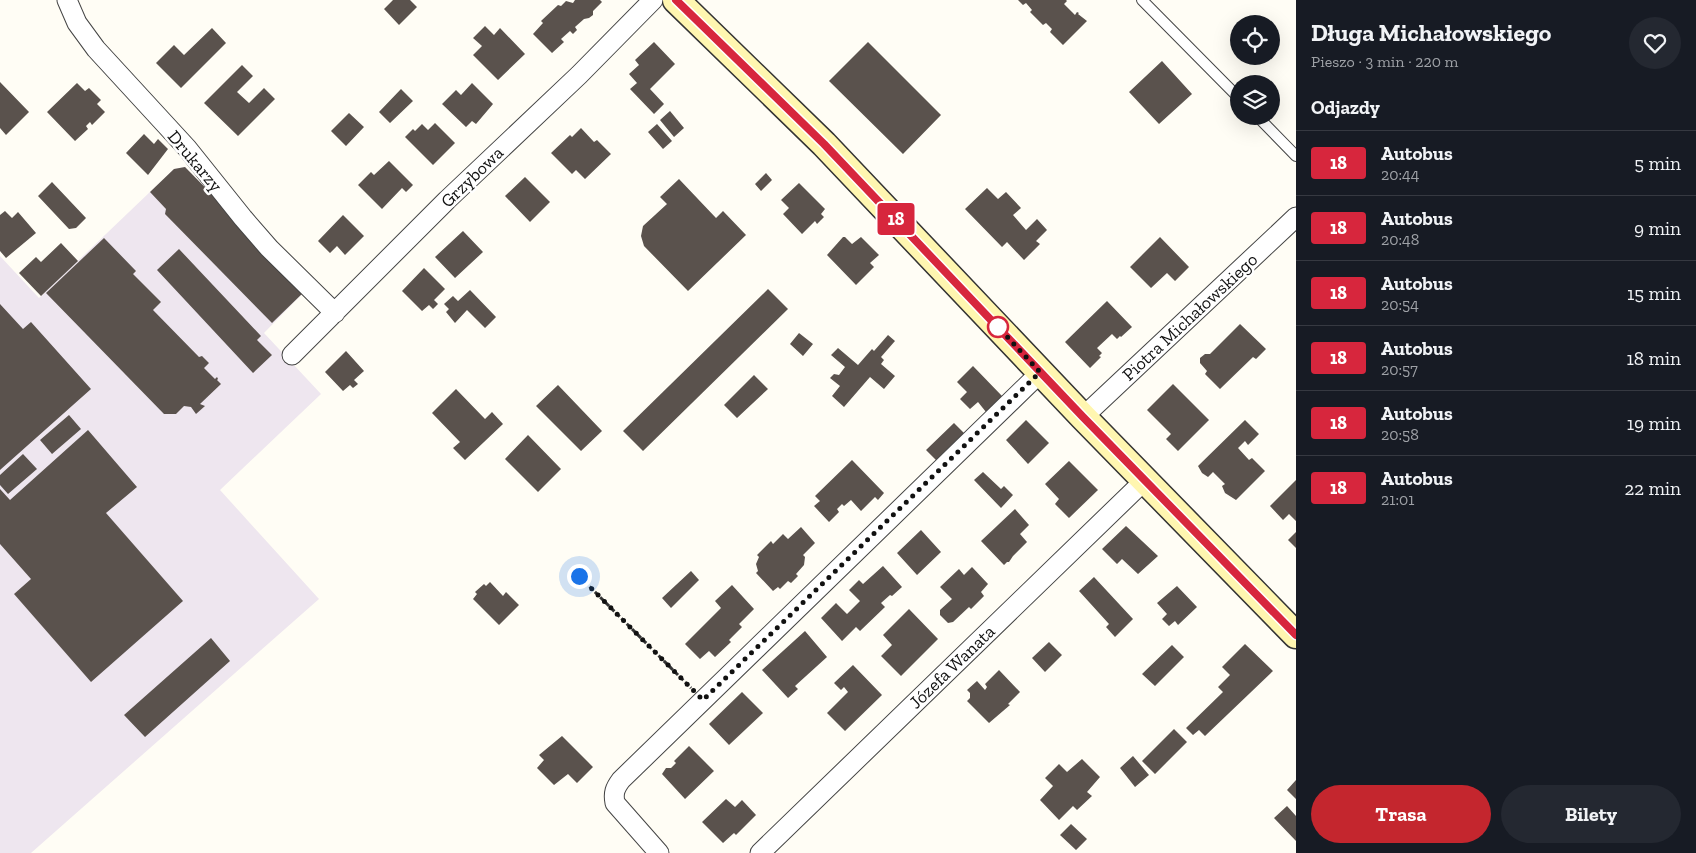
<!DOCTYPE html>
<html lang="pl">
<head>
<meta charset="utf-8">
<style>
  body { margin:0; font-family:"Zilla Slab",serif; background:#242831; color:#f1f3f6; height:100vh; display:flex; flex-direction:column; font-size:19px; white-space:nowrap }
  * { box-sizing:border-box; margin:0 }
  p { font-size:16px; color:#9ea1a6 }
  .icon { flex:none; width:28px; height:28px; fill:none; stroke:currentColor; stroke-width:2; stroke-linecap:round; stroke-linejoin:round }
  .map { position:relative; flex:1; overflow:hidden }
  .side { display:flex; flex-direction:column; background:#171b24; width:400px }
  .side>* { flex:none }
  .badge { padding:0 10px; border-radius:4px; font-size:18px; line-height:32px }
  .controls { position:absolute; left:1230px; top:15px; display:grid; gap:10px }
  .controls a { display:grid; place-items:center; width:50px; height:50px; border-radius:50%; background:#171b24; box-shadow:0 5px 20px #0002; font-size:25px }
  .you { position:absolute; width:25px; height:25px; margin:-12px; border:4px solid #fff; border-radius:50%; background:#1a73e8; box-shadow:0 0 0 8px #1a73e833 }
  .map>.badge { position:absolute; translate:-50% -50%; box-shadow:0 0 0 2px #fff }
  h2 { padding:0 15px; font-size:19px; line-height:45px }
  .round { display:grid; place-items:center; flex:none; width:52px; height:52px; border-radius:26px; background:#242831 }
  .headline { display:flex; align-items:center; justify-content:space-between; height:85px; padding:0 15px }
  h1 { font-size:24px; font-weight:700; line-height:38px }
  .button { display:flex; gap:10px; margin-top:auto; padding:10px 15px }
  .button a { flex:1; height:58px; border-radius:30px; background:#c4262e; color:#fff; font-size:20px; font-weight:700; line-height:58px; text-align:center }
  .button a+a { background:#242831; color:#f1f3f6 }
  ul { padding:0; list-style:none }
  li { display:flex; align-items:center; gap:15px; height:65px; padding:0 15px; border-top:1px solid #363941 }
  li div { flex:1 }
  li b { display:block; font-size:19px }
  li em { font-style:normal }
  li .badge { min-width:55px; font-weight:700; text-align:center }
  main { display:flex; flex:1; min-height:0 }
  .map>svg:first-child { display:block }
  .industrial { fill:#eee6ef }
  .building { fill:#5a524d }
  .lines { fill:none; stroke-linecap:round; stroke-linejoin:round }
  .lane-casing { stroke:#444; stroke-width:12 }
  .street-casing { stroke:#444; stroke-width:21 }
  .secondary-casing { stroke:#333; stroke-width:29 }
  .path { stroke:#333; stroke-width:3; stroke-dasharray:5 2.5; stroke-linecap:butt }
  .lane { stroke:#fff; stroke-width:10 }
  .street { stroke:#fff; stroke-width:19 }
  .secondary { stroke:#fff6b0; stroke-width:26 }
  .line-casing { stroke:#fff; stroke-width:11 }
  .line { stroke:#d7263d; stroke-width:8 }
  .walk { stroke:#111; stroke-width:5; stroke-dasharray:0 9 }
  .stop-dot { fill:#fff; stroke:#d7263d; stroke-width:2.5 }
  .labels { text-anchor:middle; dominant-baseline:central; stroke-width:5; stroke-linejoin:round; paint-order:stroke }
  .street-label { font-size:18px; fill:#111; stroke:#fff }
</style>
</head>
<body>
<main>
<div class="map">
<svg width="1296" height="853" viewBox="0 0 1296 853">
  <rect width="100%" height="100%" fill="#fffdf5"/>
  <!-- industrial -->
  <path class="industrial" d="M185 167 306 290 264 333 321 394 220 490 319 599 31 853H0V256L39 298 174 169Z"/>
  <!-- building -->
  <path class="building" d="M393 0H410L417 7 399 25 384 9Z
    M575 0H600L602 2 593 11V15L589 18 584 19 575 27 577 30 573 34 570 31 561 39 564 42 552 53 533 34 543 23 541 21 558 5 561 6 566 1 573 3Z
    M1018 0H1066L1067 1 1064 4 1075 15 1077 12 1079 13 1078 14 1087 21 1063 45 1050 32 1052 29 1046 23 1043 25 1030 12 1032 10 1026 3 1023 5Z
    M485 26 494 35 500 28 525 54 498 80 473 55 482 46 473 38Z
    M212 28 226 43 181 88 156 63 174 45 184 55Z
    M654 42 675 64 650 89 664 104 654 114 630 89 637 83 629 74 639 65 635 60Z
    M868 42 941 115 903 154 829 81Z
    M1162 61 1192 94 1159 124 1129 92Z
    M242 65 253 76 237 92 249 103 264 88 275 99 238 136 204 103Z
    M0 82 29 112 6 135 0 128Z
    M77 83 85 91 89 88 101 100 97 104 105 112 92 125 90 122 86 126 88 129 75 141 47 112Z
    M472 83 493 104 476 124 472 121 466 127 442 104 456 90 461 95Z
    M401 89 413 101 390 123 379 112Z
    M670 111 684 128 674 137 660 120Z
    M349 113 364 127 346 146 331 131Z
    M435 123 455 143 433 165 405 137 413 129 415 131 422 124 428 130Z
    M657 124 672 141 663 149 648 132Z
    M581 128 594 142 597 140 611 154 585 179 576 170 572 174 551 153 570 135 572 137Z
    M144 134 154 144 158 139 168 149 148 175 126 153Z
    M389 161 413 185 406 192 402 188 382 209 358 185 371 172 374 175Z
    M185 167 306 290 272 323 165 214 166 209 150 192 174 169Z
    M766 173 772 180 761 191 755 184Z
    M525 177 550 202 530 222 505 196Z
    M679 179 716 218 723 211 746 235 688 291 644 246 641 236 643 226 667 204 660 197Z
    M52 182 86 218 76 228 69 229 38 196Z
    M799 183 825 209 821 214 824 217 817 224 815 221 802 234 783 214 789 208 781 200Z
    M987 188 998 199 1006 192 1021 208 1013 215 1026 230 1037 219 1047 230 1036 241 1040 244 1024 260 1007 242 1002 247 965 209Z
    M5 211 12 218 18 212 36 233 6 258 0 251V215Z
    M343 215 364 236 345 255 337 246 330 253 318 241Z
    M463 231 483 252 455 278 435 257Z
    M843 237H845L852 244 861 237 879 255 870 263 874 267 856 285 827 255Z
    M1160 237 1189 267 1175 281 1167 273 1151 288 1130 267Z
    M104 238 136 271 133 274 161 302 153 310 199 357 202 356 209 363 204 368 215 379 217 377 218 379 217 380 221 384 200 404 205 406 196 414 191 407 184 406 176 414H164L46 293Z
    M61 243 78 261 41 296 19 273 36 257 41 262Z
    M179 249 261 336 257 340 272 355 253 373 157 270Z
    M424 268 445 289 434 300 438 304 433 309 429 305 422 311 402 291Z
    M768 289 788 309 643 451 623 431Z
    M470 290 496 317 485 328 467 310 455 323 446 312 449 309 444 304 453 296 458 301Z
    M1107 301 1132 327 1121 337 1120 336 1117 339 1112 334 1097 348 1102 353 1099 356 1101 357 1090 368 1065 342Z
    M0 304 23 329 31 322 91 389 0 470Z
    M1240 324 1266 349 1256 359 1253 357 1220 389 1205 374 1207 371 1200 363V358L1205 354H1210Z
    M799 333 813 344 803 356 790 344Z
    M888 335 895 341 881 357 884 360 881 364 895 376 884 389 870 377 844 407 832 396 840 386 830 378 834 374 839 375 845 367 831 355 838 348 858 365 872 349 874 351Z
    M346 351 364 371 354 380 358 384 353 388 350 385 343 391 325 372Z
    M973 366 1002 396 986 412 978 402 970 409 960 399 967 392 957 382Z
    M754 375 768 389 737 418 724 405Z
    M1173 384 1209 420 1178 451 1166 439 1171 434 1147 410Z
    M558 385 602 431 581 451 536 406Z
    M456 389 485 419 492 412 503 424 465 460 453 448 460 442 432 413Z
    M69 415 81 429 52 454 40 440Z
    M1026 420 1049 443 1028 464 1006 440Z
    M1245 420 1259 434 1248 445 1245 441 1238 448 1249 460 1252 458 1265 471 1236 500 1225 493 1222 486 1225 484 1213 472 1208 477 1202 473 1198 466Z
    M954 423 964 433 936 460 926 450Z
    M88 430 137 487 106 513 183 601 91 682 14 594 31 579 0 544V489L10 500Z
    M528 435 561 469 538 492 505 459Z
    M23 454 37 469 8 494 0 485V475Z
    M852 460 884 493 878 500 875 497 861 511 851 500 844 506 842 504 837 509 839 512 829 522 814 506 820 501 815 496Z
    M1069 461 1098 490 1069 518 1055 504 1059 499 1045 484Z
    M983 472 1001 489 1004 486 1013 495 1001 508 974 480Z
    M1296 480V521L1289 514 1283 520 1270 506Z
    M1015 509 1029 525 1020 534 1027 542 1013 556 1009 562H1007L1004 565 981 541Z
    M1126 526 1158 556 1138 574 1122 559 1117 564 1102 549Z
    M801 527 815 543 803 555 805 557 804 565 796 574 798 576 791 583 788 581 780 589 778 587 773 591 756 573 758 571 756 564 759 557 757 555 771 541 773 544 783 534 788 539Z
    M921 530 941 552 917 575 897 553Z
    M1296 532V548L1288 540Z
    M883 566 902 587 892 596 890 595 881 603 885 607 860 631 856 627 842 641 821 618 836 603 847 614 860 601 849 590 859 580 863 584Z
    M972 567 988 584 981 592 984 596 971 609 969 607 953 622 948 623 940 615V610L952 599 940 587 959 569 964 575Z
    M691 571 699 580 671 608 662 598Z
    M1094 577 1133 619 1115 637 1106 627 1109 624 1079 591Z
    M490 582 503 596 506 592 519 605 499 625 473 599 477 594 475 592 484 584 486 586Z
    M732 585 754 609 739 624 742 627 729 640 731 642 715 657 709 651 700 659 685 644 721 608 715 601Z
    M1177 586 1197 607 1178 625 1175 621 1169 626 1162 619 1167 614 1157 603Z
    M909 609 938 639 901 676 881 656 892 645 883 635Z
    M805 631 827 657 795 686 798 689 788 698 762 670Z
    M211 638 230 661 145 737 124 715Z
    M1049 642 1062 655 1045 672 1032 658Z
    M1245 644 1273 671 1205 736 1199 730 1193 735 1186 728 1223 692 1218 687 1230 675 1222 667Z
    M1172 645 1184 657 1155 686 1142 674Z
    M853 665 882 695 845 731 827 713 848 692 844 687 841 690 834 683Z
    M999 670 1020 692 1008 704 1010 705 989 723 967 701 970 698V693L967 690 977 681 985 690 987 687 985 684Z
    M742 692 763 713 729 745 709 724Z
    M1174 729 1187 742 1155 774 1142 761Z
    M562 736 593 767 577 783 568 774 554 785 537 768 544 760 539 755Z
    M689 746 714 771 685 799 662 774 666 768H671L676 763 674 761Z
    M1133 756 1149 775 1135 787 1120 768Z
    M1082 759 1100 777 1087 792 1092 796 1077 810 1073 806 1059 820 1040 800 1053 786 1045 778 1059 764 1067 772Z
    M1296 780V799L1287 790Z
    M726 799 735 807 742 800 756 815 736 835 734 833 723 843 702 822Z
    M1287 806 1296 816V841L1274 818Z
    M1071 824 1087 839 1076 850 1060 835Z"/>
  <g class="lines">
    <!-- lane casing -->
    <g class="lane-casing">
      <path id="lane" d="M1142 0 1239 98
        M1257 116 1296 156"/>
    </g>
    <!-- street casing -->
    <g class="street-casing">
      <path id="street" d="M67 0 77 23 96 49 187 148 243 218 269 248 335 313
        M292 355 447 200 579 75 653 0
        M1083 417 1296 217
        M659 853 615 803C613 793 615 788 621 780L1041 372
        M760 853 1144 481"/>
    </g>
    <!-- secondary casing -->
    <g class="secondary-casing">
      <path id="secondary" d="M676 0 824 144 1083 417 1296 635"/>
    </g>
    <!-- path -->
    <path class="path" d="M579 576 691 688"/>
    <!-- lane -->
    <use href="#lane" class="lane"/>
    <!-- street -->
    <use href="#street" class="street"/>
    <!-- secondary -->
    <use href="#secondary" class="secondary"/>
  </g>
  <g class="lines">
    <!-- line casing -->
    <g class="line-casing">
      <path id="line" d="M676 0 824 144 1083 417 1296 635"/>
    </g>
    <!-- line -->
    <use href="#line" class="line"/>
    <!-- walk -->
    <path class="walk" d="M579 576 703 700 1040 372 998 327"/>
  </g>
  <!-- markers -->
  <circle class="stop-dot" cx="998" cy="327" r="10"/>
  <g class="labels">
    <!-- street labels -->
    <g class="street-label">
      <text transform="translate(195 161) rotate(50)">Drukarzy</text>
      <text transform="translate(472 177) rotate(-44)">Grzybowa</text>
      <text transform="translate(1190 317) rotate(-43)">Piotra Michałowskiego</text>
      <text transform="translate(952 667) rotate(-44)">Józefa Wanata</text>
    </g>
  </g>
</svg>
<div class="controls">
<a><svg class="icon" aria-label="locate" viewBox="0 0 24 24"><circle cx="12" cy="12" r="6"/><path d="M12 2v4M12 18v4M2 12h4M18 12h4"/></svg></a>
<a><svg class="icon" aria-label="layers" viewBox="0 0 24 24"><path d="M12 4l9 5-9 5-9-5zM3 14l9 5 9-5"/></svg></a>
</div>
<div class="you" style="left:579px;top:576px"></div>
<b class="badge" style="left:896px;top:219px;background:#d7263d;color:#fff">18</b>
</div>
<section class="side">
<div class="headline"><div><h1>Długa Michałowskiego</h1><p>Pieszo · 3 min · 220 m</p></div><a class="round"><svg class="icon" aria-label="heart" viewBox="0 0 24 24"><path d="M12 20l-8-8c-3-5 5-10 8-4 3-6 11-1 8 4z"/></svg></a></div>
<h2>Odjazdy</h2>
<ul>
<li><span class="badge" style="background:#d7263d;color:#fff">18</span><div><b>Autobus</b><p>20:44</p></div><em>5 min</em></li>
<li><span class="badge" style="background:#d7263d;color:#fff">18</span><div><b>Autobus</b><p>20:48</p></div><em>9 min</em></li>
<li><span class="badge" style="background:#d7263d;color:#fff">18</span><div><b>Autobus</b><p>20:54</p></div><em>15 min</em></li>
<li><span class="badge" style="background:#d7263d;color:#fff">18</span><div><b>Autobus</b><p>20:57</p></div><em>18 min</em></li>
<li><span class="badge" style="background:#d7263d;color:#fff">18</span><div><b>Autobus</b><p>20:58</p></div><em>19 min</em></li>
<li><span class="badge" style="background:#d7263d;color:#fff">18</span><div><b>Autobus</b><p>21:01</p></div><em>22 min</em></li>
</ul>
<div class="button"><a>Trasa</a><a>Bilety</a></div>
</section>
</main>
</body>
</html>
